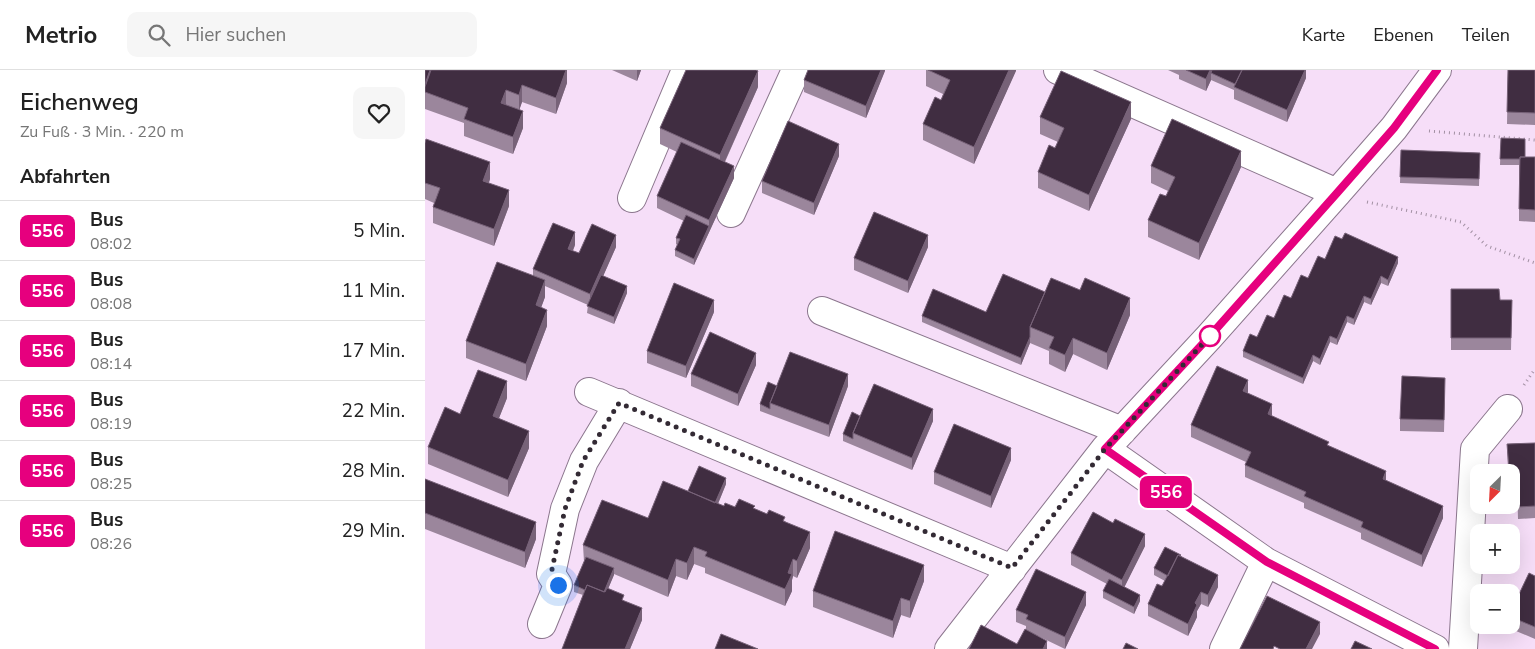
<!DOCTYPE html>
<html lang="de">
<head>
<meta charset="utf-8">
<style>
  body { margin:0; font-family:"Nunito Sans",sans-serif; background:#f6f6f6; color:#222; height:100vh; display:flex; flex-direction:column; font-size:19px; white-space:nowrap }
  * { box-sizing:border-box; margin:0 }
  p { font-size:16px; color:#767676 }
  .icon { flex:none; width:28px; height:28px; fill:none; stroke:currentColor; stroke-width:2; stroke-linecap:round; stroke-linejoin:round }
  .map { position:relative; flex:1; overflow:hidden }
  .panel { display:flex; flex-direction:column; background:#fff; width:425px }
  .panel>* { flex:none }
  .badge { padding:0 10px; border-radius:8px; font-size:18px; line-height:32px }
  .needle { width:32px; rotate:204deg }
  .controls { position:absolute; left:1045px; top:394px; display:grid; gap:10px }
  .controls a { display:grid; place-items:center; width:50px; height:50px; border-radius:10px; background:#fff; box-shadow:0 5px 20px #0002; font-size:25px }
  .you { position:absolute; width:25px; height:25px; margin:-12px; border:4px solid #fff; border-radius:50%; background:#1a73e8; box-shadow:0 0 0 8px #1a73e833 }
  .map>.badge { position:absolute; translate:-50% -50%; box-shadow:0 0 0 2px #fff }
  h2 { padding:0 20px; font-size:19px; line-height:45px }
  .round { display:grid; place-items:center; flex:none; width:52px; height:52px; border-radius:10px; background:#f6f6f6 }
  .overview { display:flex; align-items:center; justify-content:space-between; height:85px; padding:0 20px }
  h1 { font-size:24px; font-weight:600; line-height:38px }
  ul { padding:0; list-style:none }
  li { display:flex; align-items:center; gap:15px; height:60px; padding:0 20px; border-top:1px solid #e0e0e0 }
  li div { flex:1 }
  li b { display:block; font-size:19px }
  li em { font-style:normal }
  li .badge { min-width:55px; font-weight:700; text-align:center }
  header { display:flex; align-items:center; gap:30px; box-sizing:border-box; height:70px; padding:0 25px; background:#fff; border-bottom:1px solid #e0e0e0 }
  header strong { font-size:24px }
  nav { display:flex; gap:28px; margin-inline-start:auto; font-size:18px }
  .search { width:350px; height:45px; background:#f6f6f6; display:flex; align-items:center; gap:12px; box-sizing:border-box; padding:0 18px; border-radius:10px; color:#767676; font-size:19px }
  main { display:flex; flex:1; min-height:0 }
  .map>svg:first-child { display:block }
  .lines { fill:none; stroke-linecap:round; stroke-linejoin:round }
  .minor-casing { stroke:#8b768d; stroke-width:30 }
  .path { stroke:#a290a3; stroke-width:3; stroke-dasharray:1 4; stroke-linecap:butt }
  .minor { stroke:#fff; stroke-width:28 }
  .wall { fill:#9b869c }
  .shaded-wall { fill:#776278 }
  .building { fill:#402d41; stroke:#776278 }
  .line-casing { stroke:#fff; stroke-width:11 }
  .line { stroke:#e6007e; stroke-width:8 }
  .walk { stroke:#332a34; stroke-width:5; stroke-dasharray:0 9 }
  .stop-dot { fill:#fff; stroke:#e6007e; stroke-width:2.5 }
</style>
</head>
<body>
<header>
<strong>Metrio</strong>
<div class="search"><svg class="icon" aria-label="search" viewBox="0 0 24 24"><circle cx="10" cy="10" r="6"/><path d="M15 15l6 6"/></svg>Hier suchen</div>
<nav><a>Karte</a><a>Ebenen</a><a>Teilen</a></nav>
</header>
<main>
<section class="panel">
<div class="overview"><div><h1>Eichenweg</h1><p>Zu Fuß · 3 Min. · 220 m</p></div><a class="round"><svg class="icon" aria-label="heart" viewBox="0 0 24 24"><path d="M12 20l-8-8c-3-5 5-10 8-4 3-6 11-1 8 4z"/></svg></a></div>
<h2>Abfahrten</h2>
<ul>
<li><span class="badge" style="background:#e6007e;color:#fff">556</span><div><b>Bus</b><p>08:02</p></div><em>5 Min.</em></li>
<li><span class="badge" style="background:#e6007e;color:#fff">556</span><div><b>Bus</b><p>08:08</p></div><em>11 Min.</em></li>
<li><span class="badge" style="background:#e6007e;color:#fff">556</span><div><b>Bus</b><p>08:14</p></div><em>17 Min.</em></li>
<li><span class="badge" style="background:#e6007e;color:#fff">556</span><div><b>Bus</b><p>08:19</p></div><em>22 Min.</em></li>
<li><span class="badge" style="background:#e6007e;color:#fff">556</span><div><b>Bus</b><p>08:25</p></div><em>28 Min.</em></li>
<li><span class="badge" style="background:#e6007e;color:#fff">556</span><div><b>Bus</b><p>08:26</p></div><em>29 Min.</em></li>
</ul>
</section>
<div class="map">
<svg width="1110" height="579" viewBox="0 0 1110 579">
  <rect width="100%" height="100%" fill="#f6def8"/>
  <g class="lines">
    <!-- minor casing -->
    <g class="minor-casing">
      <path id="minor" d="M633 0 912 123
        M207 128 261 0
        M306 143 371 0
        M397 241 697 361
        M164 322 587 499
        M680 379 841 492 1010 579
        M117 554 133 515 126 504 140 439 159 391 194 333
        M524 579 680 379 784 267 912 123 969 58 1012 0
        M799 579 841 492
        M1038 579 1050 379 1083 339"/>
    </g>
    <!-- path -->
    <path class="path" d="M1004 61 1110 70
      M942 132 1036 152 1062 176 1110 193
      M1099 315 1110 299"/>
    <!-- minor -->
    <use href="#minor" class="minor"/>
  </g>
  <!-- wall -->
  <path class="wall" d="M0 0H142V13L131 44 97 32 94 40 98 58 88 84 39 66V53L0 39Z
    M187 0H216L212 11Z
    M460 0 441 48 379 22V10Z
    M501 0H591L549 94 498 70V54L516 30 518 24 501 16Z
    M743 0H881V8L862 52 809 29V20L786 10 781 21 754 9V5Z
    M1083 0H1110V55L1082 54Z
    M333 17 300 92 309 108 269 195 250 186V180L252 175 251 174V168L259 151 232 138V126L252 82 235 74V58Z
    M615 47 706 49 664 141 613 118V102L630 78 633 72 615 64Z
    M1076 68 1100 87H1110V152L1094 151V95H1075Z
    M0 73 65 109 64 113 84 136 69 176 8 153V137L9 133 0 129Z
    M976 80 1055 83 1054 116 975 113Z
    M414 86 389 145 337 123V111Z
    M726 96 816 97 774 190 723 167V150L741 126 743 121 726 113Z
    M150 175 148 181 154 183 191 177 178 206 202 223 189 254 162 243 163 235 120 216V227L116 237 122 256 101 311 41 288V271L108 206V199Z
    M503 177 483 223 429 200V188Z
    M900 189 973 193 963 216 956 213 946 235 939 232 929 255 922 252 912 275 905 272 895 295 888 291 878 314 818 287V281L832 267Z
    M1026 219 1075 230H1087L1086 280H1026Z
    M620 222 705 245 682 300 648 284 640 302 624 294V281L605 273 596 295 497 252V246L561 242Z
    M289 242 261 308 222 293V281Z
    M331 295 313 336 266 316V304Z
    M352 316H423L404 367 335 341V334Z
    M1020 320 1019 362 975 361V349Z
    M823 322 822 323 847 346 904 376 961 410 1018 448 997 497 936 469V463L879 438V433L820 407V395L821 392 766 367V355Z
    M82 328 74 348 104 378 83 427 3 394V377L35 344Z
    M435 346 508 351 487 400 418 371V364Z
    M1110 373V448L1093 449 1092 411H1086V402H1083L1082 374Z
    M586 390 566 438 509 414V402Z
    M0 409 111 469 100 498 0 459Z
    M301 414 293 434 299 436 330 439 360 451 385 478 372 508 368 506 367 510V521L360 536 280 503V498L269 494 262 510 251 506 243 527 189 504 183 519 199 531 217 550 205 579H137L158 525 149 522V515L159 492 158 475 223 448 263 421Z
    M720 476 699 517 715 531 709 544 678 528V521L682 514 646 495V483Z
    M756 486 793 517 783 537 776 534 772 541V547L763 566 723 546V534L737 516 740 511 729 505V498Z
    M1110 506V569L1084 558V555H1086V541Z
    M499 511 485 548 476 545 468 568 388 537V521Z
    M661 535 640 579 613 566 622 579 592 574 601 560V556L591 552V540Z"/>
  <!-- shaded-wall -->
  <path class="shaded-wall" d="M5 0H12L0 22V14Z
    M141 0H142V13L131 44V28Z
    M212 0H216L212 11Z
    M456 0H460V1L441 48V36Z
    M584 0H591V1L549 94V77Z
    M785 0H790L786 3V10L781 21V9Z
    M880 0H881V8L862 52V40Z
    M333 1V17L295 102V85Z
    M97 15V32L94 41V25Z
    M81 20V37L76 33Z
    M706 32V49L664 141V125Z
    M98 41V58L88 84V67Z
    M414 74V86L389 145V133Z
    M816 81V97L774 190V173Z
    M65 92V109L58 127V111Z
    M309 96V108L269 195V189L284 156V150Z
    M84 120V136L69 176V159Z
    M150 162V175L143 191V179Z
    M191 165V177L165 236V224Z
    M503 165V177L483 223V211Z
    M973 187V193L963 216V210Z
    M956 206V213L946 235V229Z
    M120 210V227L111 252V235Z
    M202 216V223L189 254V247Z
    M939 226V232L929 255V249Z
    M705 228V245L682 300V283Z
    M289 230V242L261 308V296Z
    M122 240V256L101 311V294Z
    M922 246V252L912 275V269Z
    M905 266V272L895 295V289Z
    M605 267V273L596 295V288Z
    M648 268V284L640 302V285Z
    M331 283V295L313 336V324Z
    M888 285V291L878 314V308Z
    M423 304V316L404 367V355Z
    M823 310V322L818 333V321Z
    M82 311V328L68 363V346Z
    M847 334V346L843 356V344Z
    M508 339V351L487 400V388Z
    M104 361V378L83 427V410Z
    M586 378V390L566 438V426Z
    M961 401V413L958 409Z
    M301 408V414L287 448V441Z
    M1018 436V448L997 497V485Z
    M111 452V469L100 498V482Z
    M385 462V478L372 508V491Z
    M720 464V476L697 522V510Z
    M269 477V494L262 510V493Z
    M251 489V506L243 527V510Z
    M368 489V506L367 510V521L360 536V519L363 503Z
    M499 495V511L485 548V531Z
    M189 498V505L177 533V527Z
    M793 505V517L783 537V525Z
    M661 522V535L640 579V567Z
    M776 522V534L772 541V547L763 566V554L770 533Z
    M715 525V531L709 544V537Z
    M476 528V545L468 568V551Z
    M217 538V550L205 579H200Z
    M895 552V564L887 579H881Z
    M622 571V579H618Z"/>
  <!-- building -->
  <path class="building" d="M0 0H5L0 14Z
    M6 0H141L131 28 97 15 94 25 81 20 76 33 98 41 88 67 39 49 43 38 0 22V17Z
    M261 0H331L333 1 295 85 235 58Z
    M383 0H456L441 36 379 10Z
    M503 0H584L549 77 498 54 510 27 516 30 525 10Z
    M761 0H785L781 9Z
    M787 0H817L810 14 786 3Z
    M817 0H880L862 40 809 17Z
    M1083 0H1110V43L1082 42Z
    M636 1 706 32 664 125 613 102 624 75 630 78 639 58 615 47Z
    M747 49 816 81 774 173 723 150 735 124 741 126 750 107 726 96Z
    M363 51 414 74 389 133 337 111Z
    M1076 68 1100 69V87H1095V89H1075Z
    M1 69 65 92 58 111 84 120 69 159 8 137 15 118 0 113V73Z
    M256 72 309 96 284 150 232 126Z
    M976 80 1055 83 1054 109 975 107Z
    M1095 87H1110V140L1094 139Z
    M449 142 503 165 483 211 429 188Z
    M261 145 284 156 269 189 250 180 255 169 251 168Z
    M128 153 150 162 143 179 154 183 167 154 191 165 165 224 108 199Z
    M920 163 973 187 963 210 956 206 946 229 939 226 929 249 922 246 912 269 905 266 895 289 888 285 878 308 818 281 825 264 832 267 842 245 849 248 859 225 866 228 876 205 883 208 893 186 900 189 910 166 917 169Z
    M72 192 120 210 111 235 122 240 101 294 41 271Z
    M578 204 620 222 605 257V267L596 288 497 246 508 219 561 242Z
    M176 205 202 216 189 247 162 236Z
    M626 208 655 220 660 208 705 228 682 283 648 268 640 285 624 278 629 267 605 257Z
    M249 213 289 230 261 296 222 281Z
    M1026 219H1074L1075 230H1087L1086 268H1026Z
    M285 262 331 283 313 324 266 304Z
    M365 282 423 304 404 355 345 333Z
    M792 296 823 310 818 321 847 334 843 344 904 372 902 375 961 401 958 409 1018 436 997 485 936 457 938 452 879 426 881 422 820 395 826 382 766 355Z
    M53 300 82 311 68 346 104 361 83 410 3 377 20 337 35 344Z
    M977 306 1020 308 1019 350 975 349Z
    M343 312 352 316 345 333V339L335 334Z
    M449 314 508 339 487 388 428 363Z
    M427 342 435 346 428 363V369L418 364Z
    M529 354 586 378 566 426 509 402Z
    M1110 373V436L1093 437 1092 399H1084L1082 374Z
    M274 396 301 408 290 433 263 421Z
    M0 409 111 452 100 482 0 443Z
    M238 411 299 436 300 433 310 437 314 429 330 436 328 438 342 444 344 440 360 447 358 451 385 462 372 491 368 489 363 503 367 504 360 519 280 486 282 482 269 477 262 493 251 489 243 510 158 475 177 430 223 448Z
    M668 442 688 453 690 449 720 464 697 510 646 483Z
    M410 461 499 495 485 531 476 528 468 551 388 521Z
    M740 477 756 485 755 486 753 485 743 506 729 498Z
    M753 485 793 505 783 525 776 522 770 533 772 535 763 554 723 534 732 514 737 516Z
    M161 487 189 498 179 522 162 515 160 520 149 515Z
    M611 499 661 522 640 567 601 549 603 545 591 540Z
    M1104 503 1110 506V557L1086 547V541Z
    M684 509 715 525 709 537 678 521Z
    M162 515 180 522 182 518 199 525 197 530 217 538 200 579H137Z
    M842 526 895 552 881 579H855L849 576 848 579H815Z
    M556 555 592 574 600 559 622 571 618 579H544Z
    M296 564 333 579H290Z
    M930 571 947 579H926Z
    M701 573 713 579H698Z"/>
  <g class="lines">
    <!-- line casing -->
    <g class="line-casing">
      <path id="line" d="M1010 579 842 492 680 379 784 267 912 123 969 58 1012 0"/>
    </g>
    <!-- line -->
    <use href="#line" class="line"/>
    <!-- walk -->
    <path class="walk" d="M133 515 126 504 140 439 158 391 194 333 587 498 680 379 785 266"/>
  </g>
  <!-- markers -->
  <circle class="stop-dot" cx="785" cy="266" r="10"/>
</svg>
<div class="controls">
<a><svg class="needle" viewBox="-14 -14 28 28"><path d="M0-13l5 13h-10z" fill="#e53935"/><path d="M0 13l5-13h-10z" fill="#767676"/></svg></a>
<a>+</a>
<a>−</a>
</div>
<div class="you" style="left:133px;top:515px"></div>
<b class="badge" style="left:741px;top:422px;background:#e6007e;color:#fff">556</b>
</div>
</main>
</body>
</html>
